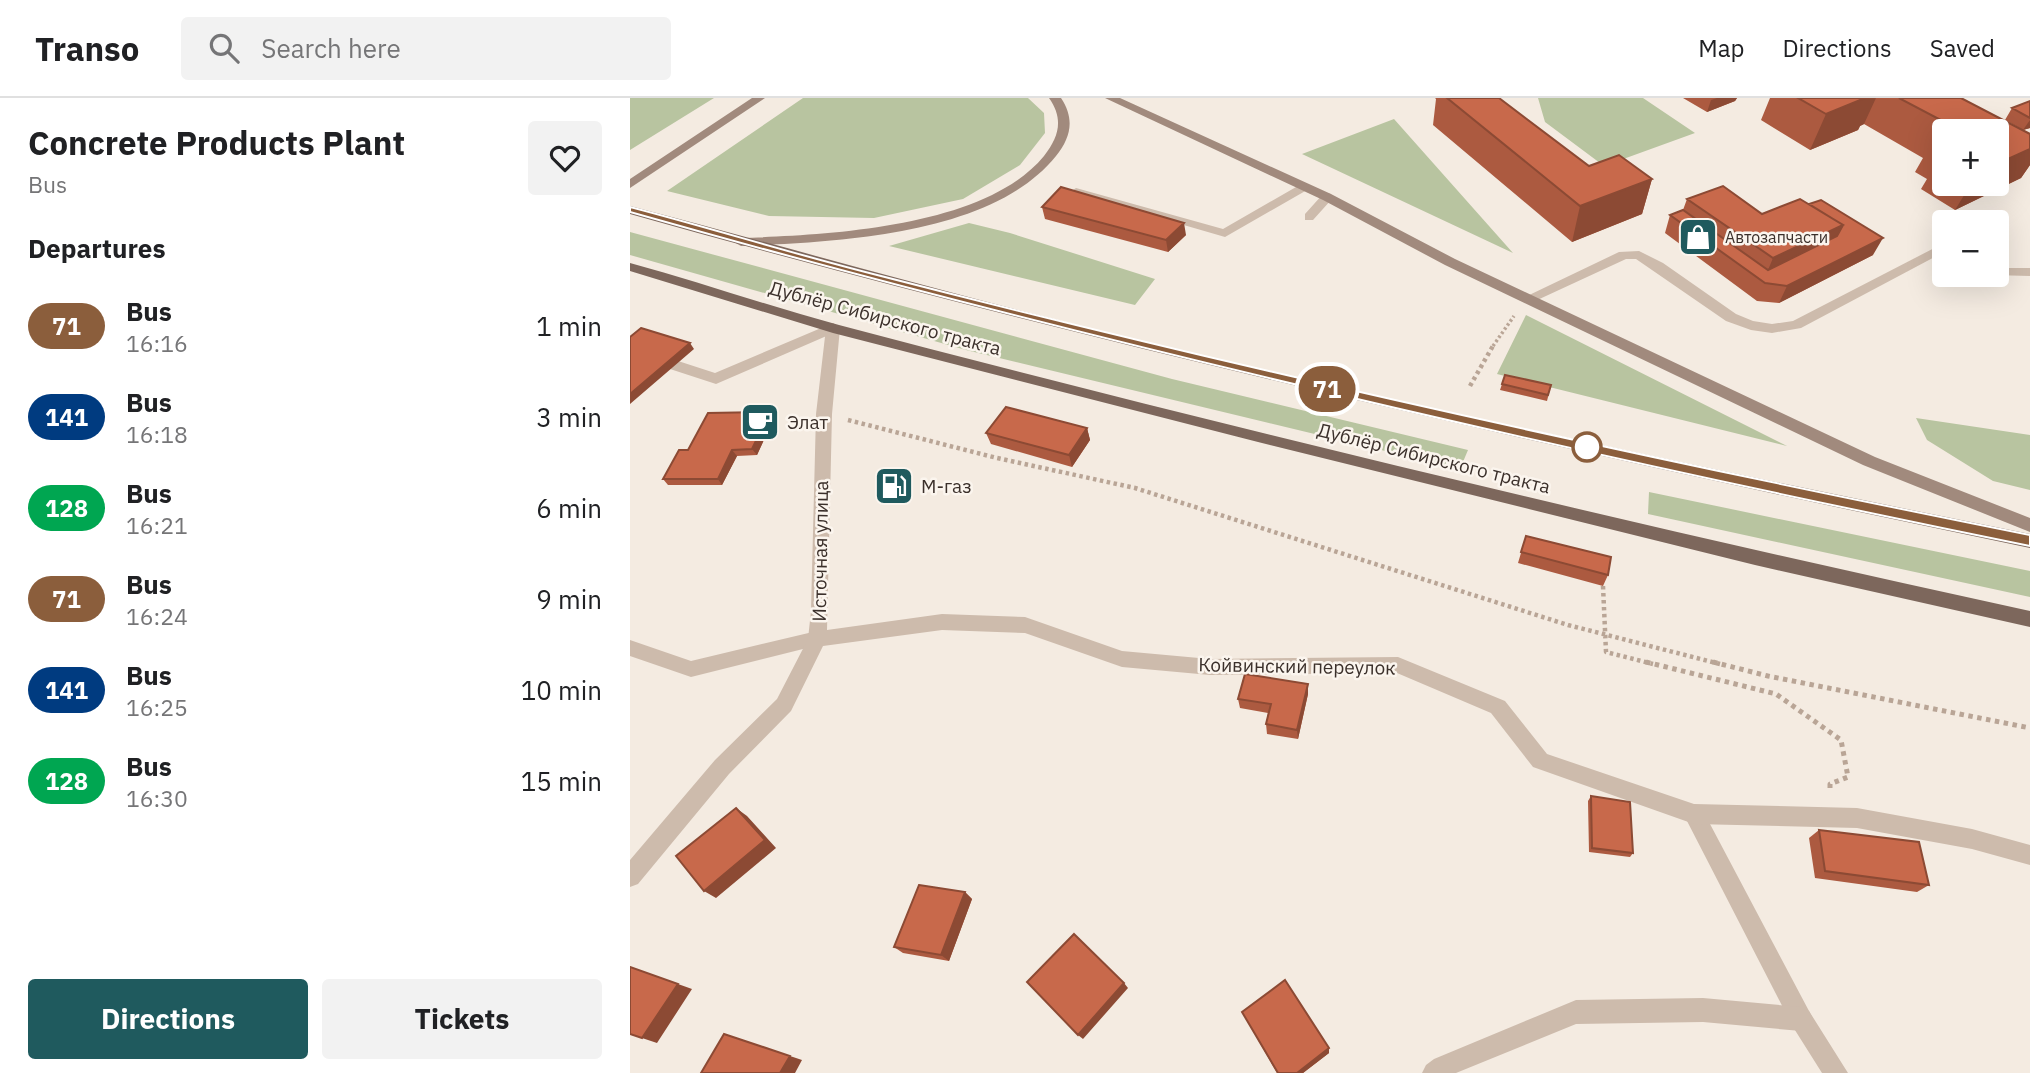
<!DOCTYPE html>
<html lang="en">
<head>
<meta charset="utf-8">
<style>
  body { margin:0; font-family:"IBM Plex Sans",sans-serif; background:#f2f2f2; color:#202124; height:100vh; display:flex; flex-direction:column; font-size:26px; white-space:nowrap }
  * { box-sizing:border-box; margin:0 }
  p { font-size:23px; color:#757577 }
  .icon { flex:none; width:38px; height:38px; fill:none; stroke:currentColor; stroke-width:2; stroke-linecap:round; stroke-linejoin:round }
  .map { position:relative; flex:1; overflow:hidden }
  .panel { display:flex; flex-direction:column; background:#fff; width:630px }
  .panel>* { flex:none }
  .badge { padding:0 14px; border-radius:23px; font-size:24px; line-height:46px }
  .controls { position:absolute; left:1302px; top:21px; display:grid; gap:14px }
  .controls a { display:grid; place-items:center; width:77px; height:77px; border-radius:7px; background:#fff; box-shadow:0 7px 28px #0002; font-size:35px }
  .map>.badge { position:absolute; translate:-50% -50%; box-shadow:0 0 0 4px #fff }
  h2 { padding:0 28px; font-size:26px; line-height:63px }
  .round { display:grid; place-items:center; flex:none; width:74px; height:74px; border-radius:7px; background:#f2f2f2 }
  .summary { display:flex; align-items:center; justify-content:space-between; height:119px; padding:0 28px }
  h1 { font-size:33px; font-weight:800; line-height:52px }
  .cta { display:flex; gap:14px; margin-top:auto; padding:14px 28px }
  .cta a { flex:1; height:80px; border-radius:7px; background:#1f5a5e; color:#fff; font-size:28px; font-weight:800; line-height:80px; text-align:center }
  .cta a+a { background:#f2f2f2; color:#202124 }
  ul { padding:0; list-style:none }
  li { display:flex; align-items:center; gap:21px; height:91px; padding:0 28px }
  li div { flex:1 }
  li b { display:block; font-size:26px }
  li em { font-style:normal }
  li .badge { min-width:77px; font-weight:700; text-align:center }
  header { display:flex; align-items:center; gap:42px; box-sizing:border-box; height:98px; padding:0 35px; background:#fff; border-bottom:2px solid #e0e0e0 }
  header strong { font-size:33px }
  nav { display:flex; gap:38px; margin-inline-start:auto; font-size:24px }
  .search { width:490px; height:63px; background:#f2f2f2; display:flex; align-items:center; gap:18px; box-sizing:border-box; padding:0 24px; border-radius:7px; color:#757577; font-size:26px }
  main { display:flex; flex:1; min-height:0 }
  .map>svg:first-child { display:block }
  .green { fill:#b8c4a0 }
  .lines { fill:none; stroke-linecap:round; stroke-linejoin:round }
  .path-far2 { stroke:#b9a596; stroke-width:3.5; stroke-dasharray:2.5 2.5; stroke-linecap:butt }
  .path-far1 { stroke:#b9a596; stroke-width:4.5; stroke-dasharray:3.5 3.5; stroke-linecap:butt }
  .path { stroke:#b9a596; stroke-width:5; stroke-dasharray:4.5 4.5; stroke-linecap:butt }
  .service { fill:#cdbbac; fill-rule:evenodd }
  .minor { fill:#cdbbac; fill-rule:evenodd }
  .secondary { fill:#a18a7d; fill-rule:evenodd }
  .primary { fill:#7d675c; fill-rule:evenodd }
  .wall { fill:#ac5a40; fill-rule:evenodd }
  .shaded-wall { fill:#8c4a34 }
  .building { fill:#c8694b; stroke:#8c4a34; stroke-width:2 }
  .line { fill:#8b5e3c; stroke:#fff; stroke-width:2 }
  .stop-dot { fill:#fff; stroke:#8b5e3c; stroke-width:3.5 }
  .labels { text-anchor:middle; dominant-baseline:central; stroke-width:5; stroke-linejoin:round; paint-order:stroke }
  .far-poi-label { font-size:16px; fill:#3b302b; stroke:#fbf5ee; text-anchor:start }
  .street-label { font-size:19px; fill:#3b302b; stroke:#fbf5ee }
  .poi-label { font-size:19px; fill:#3b302b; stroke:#fbf5ee; text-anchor:start }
</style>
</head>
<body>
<header>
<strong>Transo</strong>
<div class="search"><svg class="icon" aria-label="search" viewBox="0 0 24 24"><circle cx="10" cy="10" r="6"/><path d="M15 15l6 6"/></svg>Search here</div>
<nav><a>Map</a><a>Directions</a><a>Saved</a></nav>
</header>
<main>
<section class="panel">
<div class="summary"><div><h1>Concrete Products Plant</h1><p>Bus</p></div><a class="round"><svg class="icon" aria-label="heart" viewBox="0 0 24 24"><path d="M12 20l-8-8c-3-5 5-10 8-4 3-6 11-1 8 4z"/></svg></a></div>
<h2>Departures</h2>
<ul>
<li><span class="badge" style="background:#8b5e3c;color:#fff">71</span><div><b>Bus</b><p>16:16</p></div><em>1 min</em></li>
<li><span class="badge" style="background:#003b80;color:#fff">141</span><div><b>Bus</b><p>16:18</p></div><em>3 min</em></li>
<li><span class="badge" style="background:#00a651;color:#fff">128</span><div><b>Bus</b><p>16:21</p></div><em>6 min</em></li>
<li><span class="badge" style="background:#8b5e3c;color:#fff">71</span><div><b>Bus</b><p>16:24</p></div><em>9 min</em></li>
<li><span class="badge" style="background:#003b80;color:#fff">141</span><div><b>Bus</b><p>16:25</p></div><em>10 min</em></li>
<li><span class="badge" style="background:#00a651;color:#fff">128</span><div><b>Bus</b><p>16:30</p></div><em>15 min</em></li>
</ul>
<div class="cta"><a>Directions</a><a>Tickets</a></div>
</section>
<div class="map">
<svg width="1400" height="975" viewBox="0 0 1400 975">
  <rect width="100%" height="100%" fill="#f4ebe1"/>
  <!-- green -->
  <path class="green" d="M0 0H84L0 52Z
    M173 0H398L414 15 415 35 390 67 333 101 244 120 139 118 37 93Z
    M908 0H1013L1065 35 974 68 915 24Z
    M764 21 883 155 672 56Z
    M339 125 380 135 525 181 505 207 259 148Z
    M0 134 542 281 838 352 830 371 336 252 0 157Z
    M896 217 1157 348 867 276Z
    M1286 320 1400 337V392L1363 383 1297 342Z
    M1019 394 1400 473V499L1018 416Z"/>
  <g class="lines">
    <!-- path-far2 -->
    <path class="path-far2" d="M863 248 884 218"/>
    <!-- path-far1 -->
    <path class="path-far1" d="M840 288 864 246
      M218 322 367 360 505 390 938 527 1090 566
      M973 488 976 554 1023 566"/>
    <!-- path -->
    <path class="path" d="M1016 564 1146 596 1211 642 1218 679 1200 686V691
      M1083 564 1138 578 1400 630"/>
    <!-- service -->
    <path class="service" d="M673 85 677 86V92L595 139 440 94 446 90 593 131Z
      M697 95 701 96V102L683 122H675V116L693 96Z
      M1314 145V154L1171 230 1142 235 1121 232 1096 223 1006 161H996L903 204 898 205 891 201 989 154 1009 153 1033 165 1106 216 1123 223 1142 226 1163 223Z
      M1367 170H1400V178L1362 177H1367Z
      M203 225 210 230 208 233 86 286 40 271 38 267 45 262 85 275Z
      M187 533 193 536 196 541 193 546 61 579 0 558V542L61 563Z
      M1064 706 1071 709 1179 913 1218 975H1192L1163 929 1057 723 1054 716 1057 709Z"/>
    <!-- minor -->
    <path class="minor" d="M203 225 210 230 202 316 197 532 312 516 395 519 492 553 580 561 768 559 875 603 917 656 1064 706 1227 710 1342 731 1400 747V767L1342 751 1227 730 1064 726 903 669 861 615 767 575 580 577 492 569 395 535 312 532 193 548 161 613 99 676 8 786 0 789V762L85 662 147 601 178 541 181 513 186 316 196 230Z
      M1073 900 1171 909 1179 913 1183 921 1179 929 1171 933 1073 924 946 926 826 975H792L796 967 804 961 946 902Z"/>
    <!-- secondary -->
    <path class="secondary" d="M122 0H135L0 90V81Z
      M419 0H431C445 21 441 39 426 58 362 138 205 144 111 148L104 144 111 140C197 137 355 130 414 58 429 39 434 21 419 0Z
      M475 0H490L701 96 825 161 1245 359 1400 420V434L1233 367 815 167 693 102Z"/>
    <!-- primary -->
    <path class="primary" d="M0 108C175 154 348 204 524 246 815 316 1107 377 1400 436V450C930 352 462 246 0 116Z
      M0 165C70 184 138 208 209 227 603 331 1001 426 1400 513V529L1125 467 628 344 203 235 0 173Z"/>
  </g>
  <!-- wall -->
  <path class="wall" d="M805 0H869L959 68 1022 81 1012 116 942 144 803 27 806 1Z
    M1053 0H1107L1105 3 1077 14Z
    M1140 0H1331L1400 36V67L1391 80 1325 112 1291 91 1297 81 1285 74 1293 60 1234 26 1230 28 1228 32 1180 52 1131 22ZM1314 33 1367 86H1314Z
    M1400 3V30L1393 32 1375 22 1382 10Z
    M1057 101 1132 116 1243 157 1149 205 1127 203 1035 135 1040 117 1053 112Z
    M412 109 556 137 538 154 415 121Z
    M872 286 921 287 917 303 870 292Z
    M140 314 144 320 127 357 107 358 92 387H38L33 381 58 352Z
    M457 330 460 342 442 369 361 346 356 335Z
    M896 438 978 477 973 488 888 465Z
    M678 586V596L668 641 637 636 636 626 638 615 610 610 608 601Z
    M961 698 1003 755 1000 759 959 754 958 703Z
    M1189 732 1299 787 1287 794 1185 780 1179 740Z
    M335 794 342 801 319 863 273 855 264 849Z
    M612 914 699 955 673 975H647Z"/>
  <!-- shaded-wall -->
  <path class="shaded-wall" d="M1087 0H1107L1105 3 1077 14 1081 2Z
    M1235 0H1246L1234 26 1230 28 1228 32 1180 52 1196 16Z
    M1400 22V30L1393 32Z
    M1400 51V67L1391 80 1325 112 1341 86H1367V66Z
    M1022 81 1012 116 942 144 950 108Z
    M554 125 556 137 538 154 536 142Z
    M1213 127 1198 156 1133 184 1143 160Z
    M1253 140 1243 157 1149 205 1157 188Z
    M60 245 64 251 0 306V296Z
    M140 314 144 320 127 357 122 351Z
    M457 330 460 342 442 369 439 357Z
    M102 352 107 358 92 387 88 381Z
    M678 586V596L668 641 667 632Z
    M106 710 117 718 146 750 86 800 74 793Z
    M335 794 342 801 319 863 311 857Z
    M494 885 498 890 453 941 448 937Z
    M48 886 62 891 27 945 12 940Z
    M699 950V955L673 975H667Z
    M160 958 172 962 165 975H150Z"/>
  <!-- building -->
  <path class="building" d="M817 0H869L959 68 989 57 1022 81 950 108Z
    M1168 0H1235L1196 16Z
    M1269 0H1331L1400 36V51L1367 66V33H1315L1324 29Z
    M1400 3V20L1382 10Z
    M1314 33V43L1305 38Z
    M1093 88 1132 116 1170 101 1213 127 1143 160 1057 101Z
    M431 89 554 125 536 142 412 109Z
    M1191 102 1253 140 1157 188 1135 185 1040 117 1053 112 1138 172 1207 138 1213 127 1179 106Z
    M11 230 60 245 0 296V239Z
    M875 277 921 287 918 297 872 286Z
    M376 309 457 330 439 357 356 335Z
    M140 314 122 351 102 352 88 381H33L49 352H58L78 315Z
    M896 438 981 459 978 477 891 454Z
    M615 576 678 586 667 632 636 626 641 606 608 601Z
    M961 698 1000 704 1003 755 962 750Z
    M106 710 135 742 74 793 46 758Z
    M1189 732 1289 744 1299 787 1195 773Z
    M289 787 335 794 311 857 264 849Z
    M444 836 494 885 448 937 397 884Z
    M0 869 48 886 12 940 0 936Z
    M655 882 699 950 667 975H648L612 914Z
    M94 936 160 958 150 975H71Z"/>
  <!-- line -->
  <path class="line" d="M0 109C84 131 167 157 251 178 631 276 1015 360 1400 437V448C928 352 460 244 0 114Z"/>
  <!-- icons -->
  <defs>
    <g id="shop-square" transform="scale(2.0125)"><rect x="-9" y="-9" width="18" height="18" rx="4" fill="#1f5a5e" stroke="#fbf5ee"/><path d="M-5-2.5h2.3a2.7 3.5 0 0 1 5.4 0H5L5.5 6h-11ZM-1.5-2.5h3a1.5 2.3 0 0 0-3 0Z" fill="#fff"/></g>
    <g id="cafe-square" transform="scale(2.0125)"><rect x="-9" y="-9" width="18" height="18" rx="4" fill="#1f5a5e" stroke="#fbf5ee"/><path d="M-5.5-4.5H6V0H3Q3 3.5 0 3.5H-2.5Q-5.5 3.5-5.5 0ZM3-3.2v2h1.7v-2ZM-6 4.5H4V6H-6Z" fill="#fff"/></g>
    <g id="fuel-square" transform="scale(2.0125)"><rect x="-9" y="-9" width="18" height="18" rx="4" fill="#1f5a5e" stroke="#fbf5ee"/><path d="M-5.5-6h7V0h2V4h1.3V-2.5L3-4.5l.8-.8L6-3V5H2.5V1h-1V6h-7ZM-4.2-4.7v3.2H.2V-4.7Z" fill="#fff"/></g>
  </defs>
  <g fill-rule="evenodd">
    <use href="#shop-square" x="1068" y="139"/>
    <use href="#cafe-square" x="130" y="324"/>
    <use href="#fuel-square" x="264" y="388"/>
  </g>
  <!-- markers -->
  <circle class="stop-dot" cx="957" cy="349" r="14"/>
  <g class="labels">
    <!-- far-poi labels -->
    <g class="far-poi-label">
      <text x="1095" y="139">Автозапчасти</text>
    </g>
    <!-- street labels -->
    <g class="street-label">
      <text transform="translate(255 220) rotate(15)">Дублёр Сибирского тракта</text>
      <text transform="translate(804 360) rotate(14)">Дублёр Сибирского тракта</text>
      <text transform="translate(190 453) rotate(-89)">Источная улица</text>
      <text transform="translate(667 568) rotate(1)">Койвинский переулок</text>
    </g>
    <!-- poi labels -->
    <g class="poi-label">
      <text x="157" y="324">Элат</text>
      <text x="291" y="388">М-газ</text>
    </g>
  </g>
</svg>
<div class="controls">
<a>+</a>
<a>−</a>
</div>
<b class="badge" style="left:697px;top:291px;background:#8b5e3c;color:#fff">71</b>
</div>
</main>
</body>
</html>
